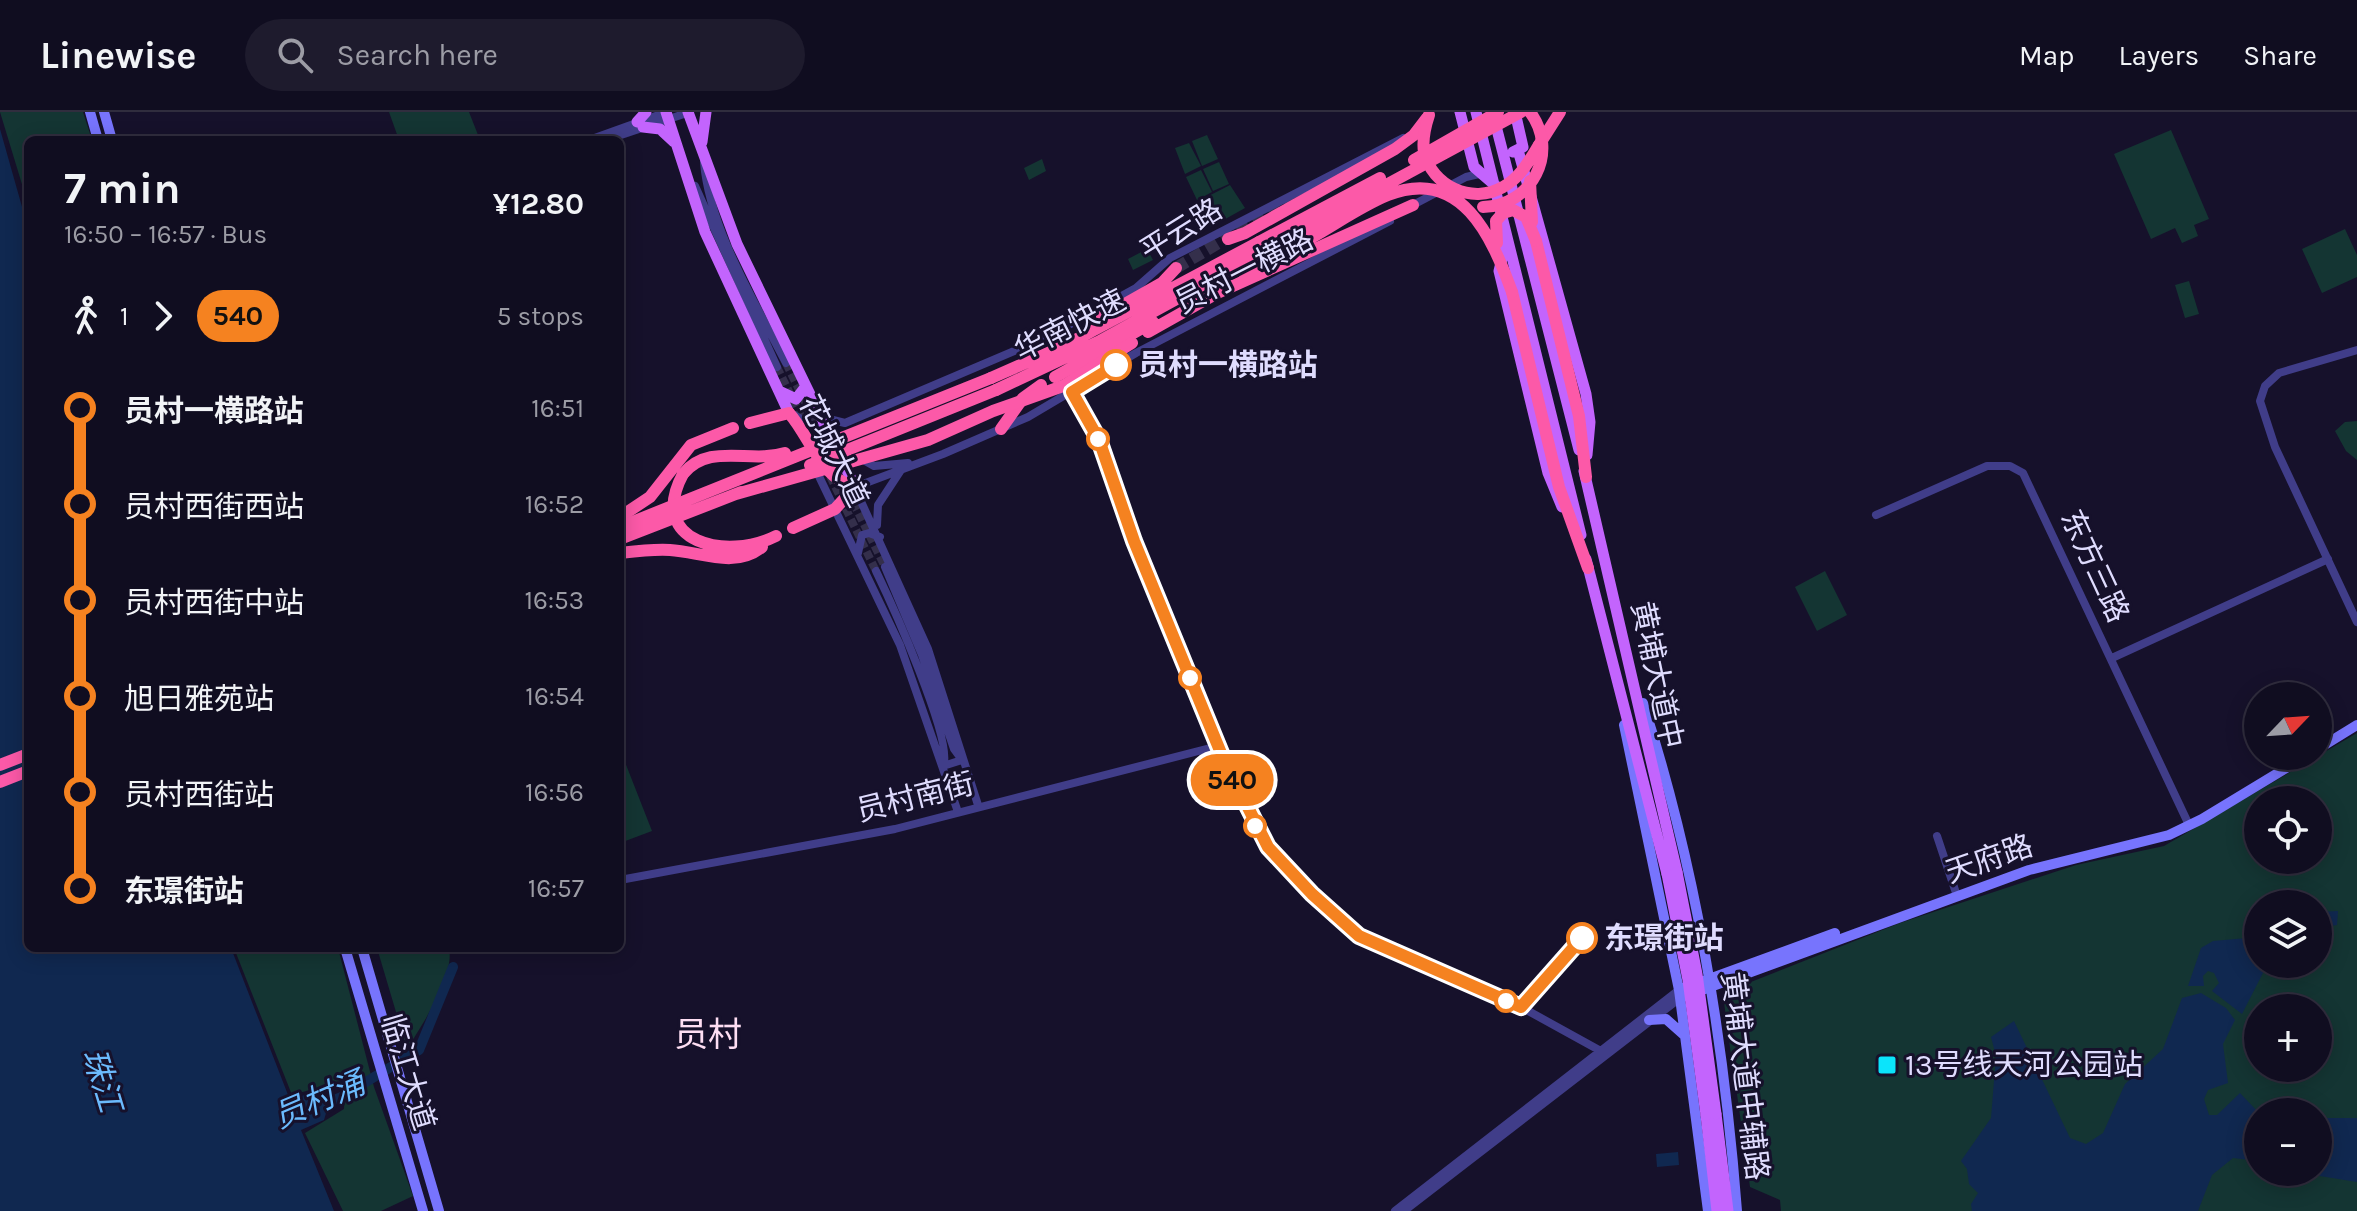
<!DOCTYPE html>
<html lang="en">
<head>
<meta charset="utf-8">
<style>
  body { margin:0; font-family:Karla,"Noto Sans SC",sans-serif; background:#1e1b2d; color:#f1f3f6; height:100vh; display:flex; flex-direction:column; font-size:30px; white-space:nowrap }
  * { box-sizing:border-box; margin:0 }
  p { font-size:26px; color:#9c9ca5 }
  .icon { flex:none; width:44px; height:44px; fill:none; stroke:currentColor; stroke-width:2; stroke-linecap:round; stroke-linejoin:round }
  .map { position:relative; flex:1; overflow:hidden }
  .drawer { position:absolute; left:24px; top:24px; width:600px; height:816px; display:flex; flex-direction:column; background:#100d20; border-radius:12px; box-shadow:0 4px 20px #0003,0 0 0 2px #302d3e }
  .drawer>* { flex:none }
  .badge { padding:0 16px; border-radius:26px; font-size:28px; line-height:52px }
  .needle { width:52px; rotate:65deg }
  .controls { position:absolute; left:2244px; top:570px; display:grid; gap:16px }
  .controls a { display:grid; place-items:center; width:88px; height:88px; border-radius:50%; background:#100d20; box-shadow:0 4px 20px #0003,0 0 0 2px #302d3e; font-size:40px }
  .map>.badge { position:absolute; translate:-50% -50%; box-shadow:0 0 0 4px #fff }
  .legs { display:flex; align-items:center; gap:12px; height:88px; padding:0 40px; font-size:26px }
  .legs p { margin-inline-start:auto }
  .head { display:flex; align-items:center; justify-content:space-between; height:136px; padding:0 40px }
  h1 { font-size:44px; font-weight:700; line-height:60px }
  ul { padding:0 40px; list-style:none }
  li { display:flex; align-items:center; gap:28px; height:96px; font-size:30px }
  li i { display:grid; place-items:center; width:12px; height:100%; margin:0 10px; background:currentColor }
  li i::after { content:''; width:20px; height:20px; margin:-10px; border:6px solid; border-radius:50%; background:#100d20 }
  li p { margin-inline-start:auto }
  li:first-child i { background:linear-gradient(#0000 50%,currentColor 0) }
  li:last-child i { background:linear-gradient(currentColor 50%,#0000 0) }
  header { display:flex; align-items:center; gap:48px; box-sizing:border-box; height:112px; padding:0 40px; background:#100d20; border-bottom:2px solid #302d3e }
  header strong { font-size:38px }
  nav { display:flex; gap:44px; margin-inline-start:auto; font-size:28px }
  .search { width:560px; height:72px; background:#1e1b2d; display:flex; align-items:center; gap:20px; box-sizing:border-box; padding:0 28px; border-radius:44px; color:#9c9ca5; font-size:30px }
  .map>svg:first-child { display:block }
  .green { fill:#143533; fill-rule:evenodd }
  .water { fill:#102850 }
  .lines { fill:none; stroke-linecap:round; stroke-linejoin:round }
  .river { stroke:#102850; stroke-width:10 }
  .tertiary-tunnel { stroke:#342f4b; stroke-width:8; stroke-dasharray:8 4; stroke-linecap:butt }
  .motorway-tunnel { stroke:#342f4b; stroke-width:12; stroke-dasharray:12 6; stroke-linecap:butt }
  .tertiary { stroke:#403d89; stroke-width:8 }
  .secondary { stroke:#7774fd; stroke-width:10 }
  .primary { stroke:#c364fd; stroke-width:11 }
  .motorway { stroke:#fc59a8; stroke-width:12 }
  .primary-bridge { stroke:#c364fd; stroke-width:11 }
  .motorway-bridge { stroke:#fc59a8; stroke-width:12 }
  .line-1-casing { stroke:#fff; stroke-width:18 }
  .line-1 { stroke:#f58220; stroke-width:12 }
  .stop-1-dot { fill:#fff; stroke:#f58220; stroke-width:4 }
  .poi-dot { fill:#0be4fb; stroke:#16112b; stroke-width:3 }
  .labels { text-anchor:middle; dominant-baseline:central; stroke-width:6; stroke-linejoin:round; paint-order:stroke }
  .street-label { font-size:30px; fill:#dfdcfe; stroke:#16112b }
  .stop-label { font-size:30px; font-weight:bold; fill:#dfdcfe; stroke:#16112b; text-anchor:start }
  .poi-label { font-size:30px; fill:#dfdcfe; stroke:#16112b; text-anchor:start }
  .water-label { font-size:32px; font-style:italic; fill:#6bbafd; stroke:#16112b }
  .quarter-label { font-size:34px; fill:#fedef3; stroke:#16112b }
</style>
</head>
<body>
<header>
<strong>Linewise</strong>
<div class="search"><svg class="icon" aria-label="search" viewBox="0 0 24 24"><circle cx="10" cy="10" r="6"/><path d="M15 15l6 6"/></svg>Search here</div>
<nav><a>Map</a><a>Layers</a><a>Share</a></nav>
</header>
<div class="map">
<svg width="2357" height="1099" viewBox="0 0 2357 1099">
  <rect width="100%" height="100%" fill="#16112b"/>
  <!-- green -->
  <path class="green" d="M0 0H83L92 28H28V92Z
    M389 0H469L480 28H399Z
    M2171 18 2209 107 2194 113 2198 124 2182 131 2175 116 2151 127 2114 42Z
    M1207 23 1218 47 1202 54 1192 29Z
    M1189 31 1201 54 1185 62 1175 36Z
    M1042 47 1046 59 1029 68 1024 56Z
    M1219 50 1229 72 1213 79 1203 57Z
    M1201 58 1212 80 1197 88 1186 65Z
    M1230 73 1245 96 1211 115 1197 90Z
    M2345 117 2357 143V165L2322 181 2302 137Z
    M1147 137 1153 148 1133 158 1128 147Z
    M2189 169 2199 202 2185 206 2175 173Z
    M2357 309V348L2346 339 2335 319 2345 310Z
    M1825 459 1847 503 1817 519 1795 475Z
    M2357 621V1099H1781L1780 1088 1750 1075 1735 968 1740 967 1738 957 1733 958 1724 890 1728 879 1900 811 2076 753 2164 734ZM2258 688H2318V748H2258ZM2258 792H2318V852H2258ZM2258 896H2318V956H2258ZM2258 1000H2318V1060H2258Z
    M623 645 652 719 620 731V646Z
    M234 836H338L374 975 413 1084 381 1099H343L305 1021 344 997 345 968 292 983Z
    M377 836H449C455 864 422 913 407 937Z"/>
  <!-- water -->
  <path class="water" d="M0 17 28 116V836H231L290 988 313 980 329 991 324 1008 301 1018 334 1099H0Z
    M2338 799 2337 813 2318 816V800Z
    M2258 825V852L2267 853 2242 902 2212 879 2219 871 2214 861 2208 859 2203 864 2204 874H2188L2201 836 2213 829Z
    M2201 881 2226 896 2235 908 2223 932 2228 971 2208 978 2204 987 2209 1003H2217L2240 981 2258 1000V1049L2233 1046 2212 1063 2198 1099H1972L1971 1092 1978 1081 1969 1072 1967 1057 1961 1049 1991 1006 1996 944 1991 925 2014 909 2070 1026 2086 1032 2103 1021 2125 972 2163 937 2182 886Z
    M2318 1006H2357V1070L2295 1060H2318Z
    M1678 1040 1679 1053 1657 1055 1656 1042Z"/>
  <g class="lines">
    <!-- river -->
    <path class="river" d="M317 995 341 985 419 938 453 855"/>
    <!-- tertiary-tunnel -->
    <path class="tertiary-tunnel" d="M786 251 818 317
      M777 255 803 308
      M830 364 876 459
      M848 380 885 455"/>
    <!-- motorway-tunnel -->
    <path class="motorway-tunnel" d="M1176 156 1293 87"/>
    <!-- tertiary -->
    <path class="tertiary" d="M589 28 667 0
      M606 28 690 0
      M704 50C709 116 756 192 786 251
      M695 74 777 255
      M1411 94 1466 65 1479 62
      M2357 238 2279 261 2265 274 2260 289 2275 335 2357 510
      M1072 280 1099 328 1125 405 1223 646 1268 735 1312 782 1359 824 1521 895 1599 938
      M794 303 815 315 831 336
      M821 305 845 311 1047 225 1136 176 1170 146 1403 26
      M860 346 874 354 908 351
      M815 356 900 533 958 700
      M854 374 928 537 978 693
      M855 375 943 342 1028 305 1136 241 1390 109
      M1876 403 1987 354H2010L2023 361 2189 713
      M877 413 878 393 901 358
      M858 441 862 423 869 421 880 425
      M876 459C890 488 955 631 943 654L962 648 954 637 922 543 885 455
      M2112 546 2328 447
      M1937 724 1957 784
      M620 768 895 717 1218 634
      M1395 1099 1679 878
      M1404 1099 1680 886"/>
    <!-- secondary -->
    <path class="secondary" d="M90 0 98 28
      M104 0 112 28
      M1643 591C1696 755 1724 928 1737 1099
      M1624 613 1679 878 1708 1099
      M2318 637 2357 613
      M345 836 423 1099
      M362 836 439 1099
      M1679 878 1835 821
      M1680 886 2029 758 2169 723 2202 707 2306 644
      M1649 908 1666 907 1684 923"/>
    <!-- primary -->
    <path class="primary" d="M666 0 705 120 789 301
      M688 0 737 132 855 375
      M1460 0 1474 55 1496 74
      M1476 0 1581 423
      M1494 6 1579 338
      M637 10 646 0
      M643 15 660 17 674 30
      M702 30 706 0
      M1518 38 1586 282 1590 310 1587 343
      M1513 40 1523 35 1515 0
      M1507 126 1499 159 1548 361 1562 395
      M779 279 796 287 806 274
      M1584 359 1677 760
      M1586 447 1667 762
      M1716 1002 1728 1099
      M1706 1003 1717 1099"/>
    <!-- motorway -->
    <path class="motorway" d="M1539 33 1560 0
      M1228 127 1245 121 1395 37 1414 23 1427 6
      M1536 129 1579 304 1586 365
      M1245 164 1311 126
      M1512 180 1559 375 1588 456
      M1215 182 1413 93
      M1102 205 1162 171 1176 156
      M1148 220 1219 180
      M1055 265 1153 210
      M991 266 1064 234 1259 130
      M996 278 1098 230 1264 139
      M750 311 789 301C811 326 820 366 855 375L835 397 793 416
      M1001 317 1023 286 1041 273
      M683 362C646 431 727 449 776 424
      M620 405 650 385 691 333 733 316
      M620 441C637 439 653 437 670 438 701 440 735 457 762 435
      M0 653 28 642
      M0 670 28 659"/>
    <!-- primary-bridge -->
    <path class="primary-bridge" d="M1677 760 1697 862 1716 1002
      M1667 762 1688 868 1706 1003"/>
    <!-- motorway-bridge -->
    <path class="motorway-bridge" d="M1429 3C1425 15 1422 27 1424 40 1432 74 1472 93 1503 75 1520 66 1529 49 1539 33
      M1414 48 1498 0
      M1530 69 1532 110
      M1483 95C1532 94 1560 40 1530 0
      M1311 126C1336 112 1361 94 1388 83 1461 54 1492 125 1512 180
      M1259 130 1380 66
      M1497 131 1496 109 1503 101 1513 98 1526 105 1536 129
      M1264 139 1521 0
      M810 353 996 278
      M683 362C709 330 750 352 785 341
      M736 382 928 328 993 299 1063 274 1132 231
      M620 415 991 266
      M620 427 741 380"/>
  </g>
  <g class="lines">
    <!-- line-1 casing -->
    <g class="line-1-casing">
      <path id="line-1" d="M1116 253 1072 280 1099 328 1134 429 1223 646 1268 735 1312 782 1359 824 1521 895 1582 826"/>
    </g>
    <!-- line-1 -->
    <use href="#line-1" class="line-1"/>
  </g>
  <!-- markers -->
  <g class="stop-1-dot">
    <circle cx="1116" cy="253" r="14"/>
    <circle cx="1098" cy="327" r="10"/>
    <circle cx="1190" cy="566" r="10"/>
    <circle cx="1255" cy="714" r="10"/>
    <circle cx="1582" cy="826" r="14"/>
    <circle cx="1506" cy="889" r="10"/>
  </g>
  <rect class="poi-dot" x="1877" y="943" width="20" height="20" rx="4"/>
  <g class="labels">
    <!-- street labels -->
    <g class="street-label">
      <text transform="translate(1181 118) rotate(-32)">平云路</text>
      <text transform="translate(1244 159) rotate(-27)">员村一横路</text>
      <text transform="translate(1070 213) rotate(-27)">华南快速</text>
      <text transform="translate(834 339) rotate(64)">花城大道</text>
      <text transform="translate(2095 454) rotate(65)">东方三路</text>
      <text transform="translate(1657 563) rotate(78)">黄埔大道中</text>
      <text transform="translate(915 685) rotate(-14)">员村南街</text>
      <text transform="translate(1989 747) rotate(-19)">天府路</text>
      <text transform="translate(408 960) rotate(73)">临江大道</text>
      <text transform="translate(1745 964) rotate(83)">黄埔大道中辅路</text>
    </g>
    <!-- stop labels -->
    <g class="stop-label">
      <text x="1138" y="253">员村一横路站</text>
      <text x="1604" y="826">东璟街站</text>
    </g>
    <!-- poi labels -->
    <g class="poi-label">
      <text x="1905" y="953">13号线天河公园站</text>
    </g>
    <!-- water labels -->
    <g class="water-label">
      <text transform="translate(102 968) rotate(73)">珠江</text>
      <text transform="translate(319 988) rotate(-23)">员村涌</text>
    </g>
    <!-- quarter labels -->
    <g class="quarter-label">
      <text x="708" y="923">员村</text>
    </g>
  </g>
</svg>
<div class="controls">
<a><svg class="needle" viewBox="-14 -14 28 28"><path d="M0-13l5 13h-10z" fill="#e53935"/><path d="M0 13l5-13h-10z" fill="#9c9ca5"/></svg></a>
<a><svg class="icon" aria-label="locate" viewBox="0 0 24 24"><circle cx="12" cy="12" r="6"/><path d="M12 2v4M12 18v4M2 12h4M18 12h4"/></svg></a>
<a><svg class="icon" aria-label="layers" viewBox="0 0 24 24"><path d="M12 4l9 5-9 5-9-5zM3 14l9 5 9-5"/></svg></a>
<a>+</a>
<a>−</a>
</div>
<b class="badge" style="left:1232px;top:668px;background:#f58220;color:#111">540</b>
<section class="drawer">
<div class="head"><div><h1>7 min</h1><p>16:50 – 16:57 · Bus</p></div><b>¥12.80</b></div>
<div class="legs"><svg class="icon" aria-label="walk" viewBox="0 0 24 24"><circle cx="13" cy="4" r="2"/><path d="M13 8l-2 6 4 7M11 14l-3 7M7 12l3-4h3l4 4"/></svg>1<svg class="icon" aria-label="forward" viewBox="0 0 24 24"><path d="M9 5l7 7-7 7"/></svg><b class="badge" style="background:#f58220;color:#111">540</b><p>5 stops</p></div>
<ul>
<li><i style="color:#f58220"></i><b>员村一横路站</b><p>16:51</p></li>
<li><i style="color:#f58220"></i><span>员村西街西站</span><p>16:52</p></li>
<li><i style="color:#f58220"></i><span>员村西街中站</span><p>16:53</p></li>
<li><i style="color:#f58220"></i><span>旭日雅苑站</span><p>16:54</p></li>
<li><i style="color:#f58220"></i><span>员村西街站</span><p>16:56</p></li>
<li><i style="color:#f58220"></i><b>东璟街站</b><p>16:57</p></li>
</ul>
</section>
</div>
</body>
</html>
